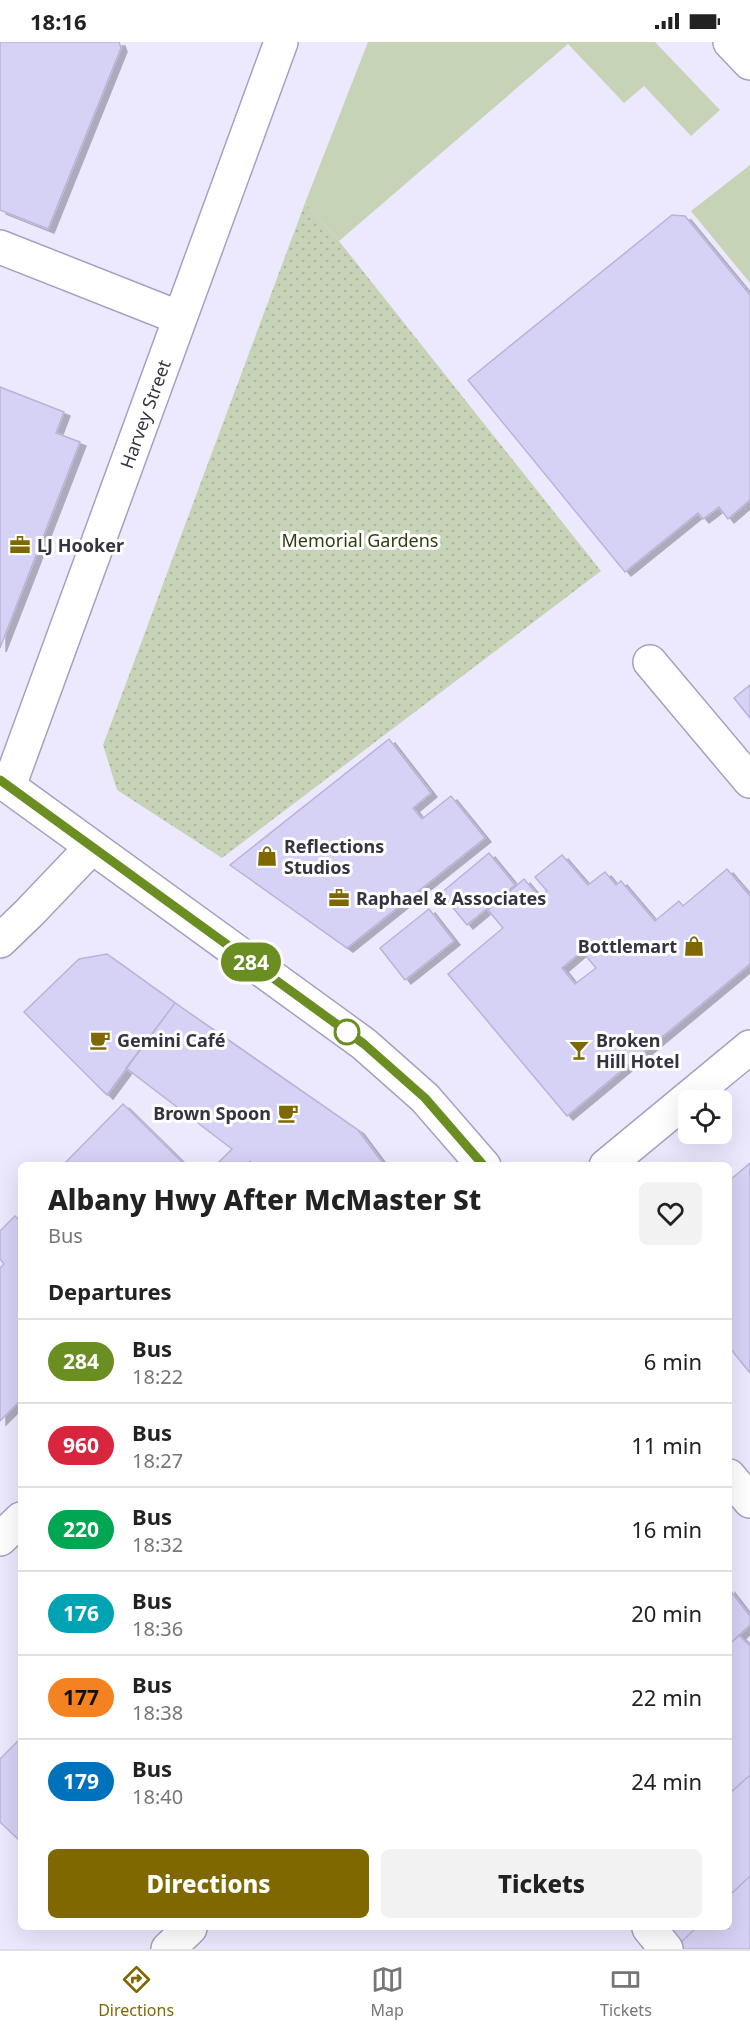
<!DOCTYPE html>
<html lang="en">
<head>
<meta charset="utf-8">
<style>
  body { margin:0; font-family:"Noto Sans",sans-serif; background:#f2f2f2; color:#222; height:100vh; display:flex; flex-direction:column; font-size:22px; white-space:nowrap }
  * { box-sizing:border-box; margin:0 }
  p { font-size:20px; color:#767676 }
  .icon { flex:none; width:33px; height:33px; fill:none; stroke:currentColor; stroke-width:2; stroke-linecap:round; stroke-linejoin:round }
  .map { position:relative; flex:1; overflow:hidden }
  .panel { position:absolute; left:18px; top:1120px; width:714px; height:768px; display:flex; flex-direction:column; background:#fff; border-radius:9px; box-shadow:0 6px 24px #0002 }
  .panel>* { flex:none }
  .badge { padding:0 12px; border-radius:20px; font-size:21px; line-height:39px }
  .tools { position:absolute; left:678px; top:1048px; display:grid; gap:12px }
  .tools a { display:grid; place-items:center; width:54px; height:54px; border-radius:9px; background:#fff; box-shadow:0 6px 24px #0002; font-size:30px }
  .map>.badge { position:absolute; translate:-50% -50%; box-shadow:0 0 0 3px #fff }
  h2 { padding:0 30px; font-size:22px; line-height:54px }
  .round { display:grid; place-items:center; flex:none; width:63px; height:63px; border-radius:9px; background:#f2f2f2 }
  .head { display:flex; align-items:center; justify-content:space-between; height:102px; padding:0 30px }
  h1 { font-size:28px; font-weight:800; line-height:45px }
  .primary-button { display:flex; gap:12px; margin-top:auto; padding:12px 30px }
  .primary-button a { flex:1; height:69px; border-radius:9px; background:#806800; color:#fff; font-size:24px; font-weight:800; line-height:69px; text-align:center }
  .primary-button a+a { background:#f2f2f2; color:#222 }
  ul { padding:0; list-style:none }
  li { display:flex; align-items:center; gap:18px; height:84px; padding:0 30px; border-top:2px solid #e0e0e0 }
  li div { flex:1 }
  li b { display:block; font-size:22px }
  li em { font-style:normal }
  li .badge { min-width:66px; font-weight:700; text-align:center }
  .status { display:flex; justify-content:space-between; align-items:center; height:42px; padding:0 30px; background:#fff; direction:ltr }
  .status svg { height:16px; fill:currentColor }
  .menu { display:flex; justify-content:space-around; align-items:center; height:84px; border-top:2px solid #e0e0e0; background:#fff; font-size:16px; color:#767676 }
  .menu a { display:grid; justify-items:center; gap:3px }
  .menu .active { color:#806800 }
  .map>svg:first-child { display:block }
  .grass { fill:#c7d3b7 }
  .park { fill:url(#park-dots) }
  .building { fill:#d6d2f5; stroke:#b9b4d7; stroke-width:1.5; fill-rule:evenodd; filter:url(#shadow) }
  .lines { fill:none; stroke-linecap:round; stroke-linejoin:round }
  .minor-casing { stroke:#a4a0c2; stroke-width:36 }
  .major-casing { stroke:#a4a0c2; stroke-width:36 }
  .highway-casing { stroke:#a4a0c2; stroke-width:36 }
  .minor { stroke:#fff; stroke-width:33 }
  .major { stroke:#fff; stroke-width:33 }
  .highway { stroke:#fff; stroke-width:33 }
  .line-casing { stroke:#fff; stroke-width:14 }
  .line { stroke:#6b8e23; stroke-width:9 }
  .stop-dot { fill:#fff; stroke:#6b8e23; stroke-width:3 }
  .labels { text-anchor:middle; dominant-baseline:central; stroke-width:6; stroke-linejoin:round; paint-order:stroke }
  .street-label { font-size:18px; fill:#353341; stroke:#fff }
  .park-label { font-size:18px; fill:#2e3f0b; stroke:#fff }
  .poi-label { font-size:18px; font-weight:bold; fill:#353341; stroke:#fff; text-anchor:start }
</style>
</head>
<body>
<div class="status"><b>18:16</b><svg viewBox="0 0 49 12"><path d="M0 12V9h3v3zM5 12V6h3v6zM10 12V3h3v9zM15 12V0h3v12zM26 1h20v11H26zM47 4h2v5h-2z"/></svg></div>
<div class="map">
<svg width="750" height="1907" viewBox="0 0 750 1907">
  <defs>
    <pattern id="park-dots" width="8" height="8" patternUnits="userSpaceOnUse" patternTransform="scale(1.5)"><rect width="8" height="8" fill="#c7d3b7"/><path d="M2 2h.1M6 6h.1" fill="none" stroke="#acb69f" stroke-width="1.8" stroke-linecap="round"/></pattern>
    <filter id="shadow"><feDropShadow dx="6" dy="4" stdDeviation="0" flood-color="#0004"/></filter>
  </defs>
  <rect width="100%" height="100%" fill="#ece9ff"/>
  <!-- grass -->
  <path class="grass" d="M368 0H655L720 68 691 94 644 44 624 61 568 2 339 199 305 161Z
    M750 123V241L691 169Z"/>
  <!-- park -->
  <path class="park" d="M305 161 339 199 601 529 222 816 117 748 103 703Z"/>
  <!-- building -->
  <path class="building" d="M0 0H119L121 6 48 187 0 168Z
    M672 173 685 174 750 253V458L728 477 719 465 703 477 698 471 625 530 468 338Z
    M0 345 64 370 56 391 80 400 0 606Z
    M750 643V676L734 656Z
    M389 697 431 751 413 766 422 777 451 754 485 796 347 906 230 823Z
    M489 811 515 843 467 883 441 851Z
    M562 813 588 843 605 830 616 843 621 839 655 879 679 859 683 864 727 827 750 854V922L567 1074 448 932 503 886 488 868 524 837 540 856 547 849 535 835ZM582 909 596 926 575 942 562 926Z
    M429 867 454 899 405 938 380 906Z
    M107 912 175 961 107 1053 24 970 79 917Z
    M175 961 358 1088 385 1124H255L250 1119 246 1124H215L232 1107 126 1026Z
    M123 1062 186 1124H62Z
    M750 1121V1331L729 1305V1139Z
    M15 1174 21 1180V1358L0 1379V1226L4 1222 0 1217V1189Z
    M729 1547 750 1574V1583L729 1603Z
    M739 1593 750 1604V1733L729 1752V1603Z
    M19 1698 21 1700V1800L0 1780V1717Z
    M750 1733V1834L729 1854V1752Z
    M750 1834V1907H683L679 1902 696 1886H729V1854Z
    M666 1886H696L679 1902Z"/>
  <g class="lines">
    <!-- minor casing -->
    <g class="minor-casing">
      <path id="minor" d="M0 205 180 276
        M650 620 750 739
        M9 744 281 0
        M0 899 29 871 91 806
        M606 1124 750 1005
        M0 1497 21 1477
        M649 1886 666 1907
        M168 1907 190 1886"/>
    </g>
    <!-- major casing -->
    <g class="major-casing">
      <path id="major" d="M0 738 364 1002 425 1056 484 1124
        M729 1434 750 1459"/>
    </g>
    <!-- highway casing -->
    <g class="highway-casing">
      <path id="highway" d="M730 0 750 21"/>
    </g>
    <!-- minor -->
    <use href="#minor" class="minor"/>
    <!-- major -->
    <use href="#major" class="major"/>
    <!-- highway -->
    <use href="#highway" class="highway"/>
  </g>
  <g class="lines">
    <!-- line casing -->
    <g class="line-casing">
      <path id="line" d="M0 738 364 1002 425 1056 484 1124"/>
    </g>
    <!-- line -->
    <use href="#line" class="line"/>
  </g>
  <!-- icons -->
  <defs>
    <g id="office-bare" transform="scale(1.62)"><path d="M-6-3h4V-5.5h4V-3h4V5H-6ZM-1-4.5V-3h2v-1.5ZM-6 0V1H6V0Z" fill="#806800" stroke="#fff" stroke-width="2.5" paint-order="stroke"/></g>
    <g id="shop-bare" transform="scale(1.62)"><path d="M-5-2.5h2.3a2.7 3.5 0 0 1 5.4 0H5L5.5 6h-11ZM-1.5-2.5h3a1.5 2.3 0 0 0-3 0Z" fill="#806800" stroke="#fff" stroke-width="2.5" paint-order="stroke"/></g>
    <g id="cafe-bare" transform="scale(1.62)"><path d="M-5.5-4.5H6V0H3Q3 3.5 0 3.5H-2.5Q-5.5 3.5-5.5 0ZM3-3.2v2h1.7v-2ZM-6 4.5H4V6H-6Z" fill="#806800" stroke="#fff" stroke-width="2.5" paint-order="stroke"/></g>
    <g id="bar-bare" transform="scale(1.62)"><path d="M-6-5H6L.8 .8V4.5H3.5V6h-7V4.5H-.8V.8Z" fill="#806800" stroke="#fff" stroke-width="2.5" paint-order="stroke"/></g>
  </defs>
  <g fill-rule="evenodd">
    <use href="#office-bare" x="20" y="503"/>
    <use href="#shop-bare" x="267" y="814"/>
    <use href="#office-bare" x="339" y="856"/>
    <use href="#shop-bare" x="694" y="904"/>
    <use href="#cafe-bare" x="100" y="998"/>
    <use href="#bar-bare" x="579" y="1008"/>
    <use href="#cafe-bare" x="288" y="1071"/>
  </g>
  <!-- markers -->
  <circle class="stop-dot" cx="347" cy="990" r="12"/>
  <g class="labels">
    <!-- street labels -->
    <g class="street-label">
      <text transform="translate(145 372) rotate(-70)">Harvey Street</text>
    </g>
    <!-- park labels -->
    <g class="park-label">
      <text x="360" y="498">Memorial Gardens</text>
    </g>
    <!-- poi labels -->
    <g class="poi-label">
      <text x="37" y="503">LJ Hooker</text>
      <text x="284" y="804">Reflections<tspan x="284" dy="21">Studios</tspan></text>
      <text x="356" y="856">Raphael &amp; Associates</text>
      <text x="677" y="904" text-anchor="end">Bottlemart</text>
      <text x="117" y="998">Gemini Café</text>
      <text x="596" y="998">Broken<tspan x="596" dy="21">Hill Hotel</tspan></text>
      <text x="271" y="1071" text-anchor="end">Brown Spoon</text>
    </g>
  </g>
</svg>
<div class="tools">
<a><svg class="icon" aria-label="locate" viewBox="0 0 24 24"><circle cx="12" cy="12" r="6"/><path d="M12 2v4M12 18v4M2 12h4M18 12h4"/></svg></a>
</div>
<b class="badge" style="left:251px;top:920px;background:#6b8e23;color:#fff">284</b>
<section class="panel">
<div class="head"><div><h1>Albany Hwy After McMaster St</h1><p>Bus</p></div><a class="round"><svg class="icon" aria-label="heart" viewBox="0 0 24 24"><path d="M12 20l-8-8c-3-5 5-10 8-4 3-6 11-1 8 4z"/></svg></a></div>
<h2>Departures</h2>
<ul>
<li><span class="badge" style="background:#6b8e23;color:#fff">284</span><div><b>Bus</b><p>18:22</p></div><em>6 min</em></li>
<li><span class="badge" style="background:#d7263d;color:#fff">960</span><div><b>Bus</b><p>18:27</p></div><em>11 min</em></li>
<li><span class="badge" style="background:#00a651;color:#fff">220</span><div><b>Bus</b><p>18:32</p></div><em>16 min</em></li>
<li><span class="badge" style="background:#00a3b4;color:#fff">176</span><div><b>Bus</b><p>18:36</p></div><em>20 min</em></li>
<li><span class="badge" style="background:#f58220;color:#111">177</span><div><b>Bus</b><p>18:38</p></div><em>22 min</em></li>
<li><span class="badge" style="background:#0072bc;color:#fff">179</span><div><b>Bus</b><p>18:40</p></div><em>24 min</em></li>
</ul>
<div class="primary-button"><a>Directions</a><a>Tickets</a></div>
</section>
</div>
<nav class="menu">
<a class="active"><svg class="icon" aria-label="directions" viewBox="0 0 24 24"><path d="M12 3l9 9-9 9-9-9zM9 14v-3h6M13 9l2 2-2 2"/></svg>Directions</a>
<a><svg class="icon" aria-label="map" viewBox="0 0 24 24"><path d="M3 6l6-2 6 2 6-2v14l-6 2-6-2-6 2zM9 4v14M15 6v14"/></svg>Map</a>
<a><svg class="icon" aria-label="tickets" viewBox="0 0 24 24"><path d="M3 7h18v10H3zM15 7v10"/></svg>Tickets</a>
</nav>
</body>
</html>
